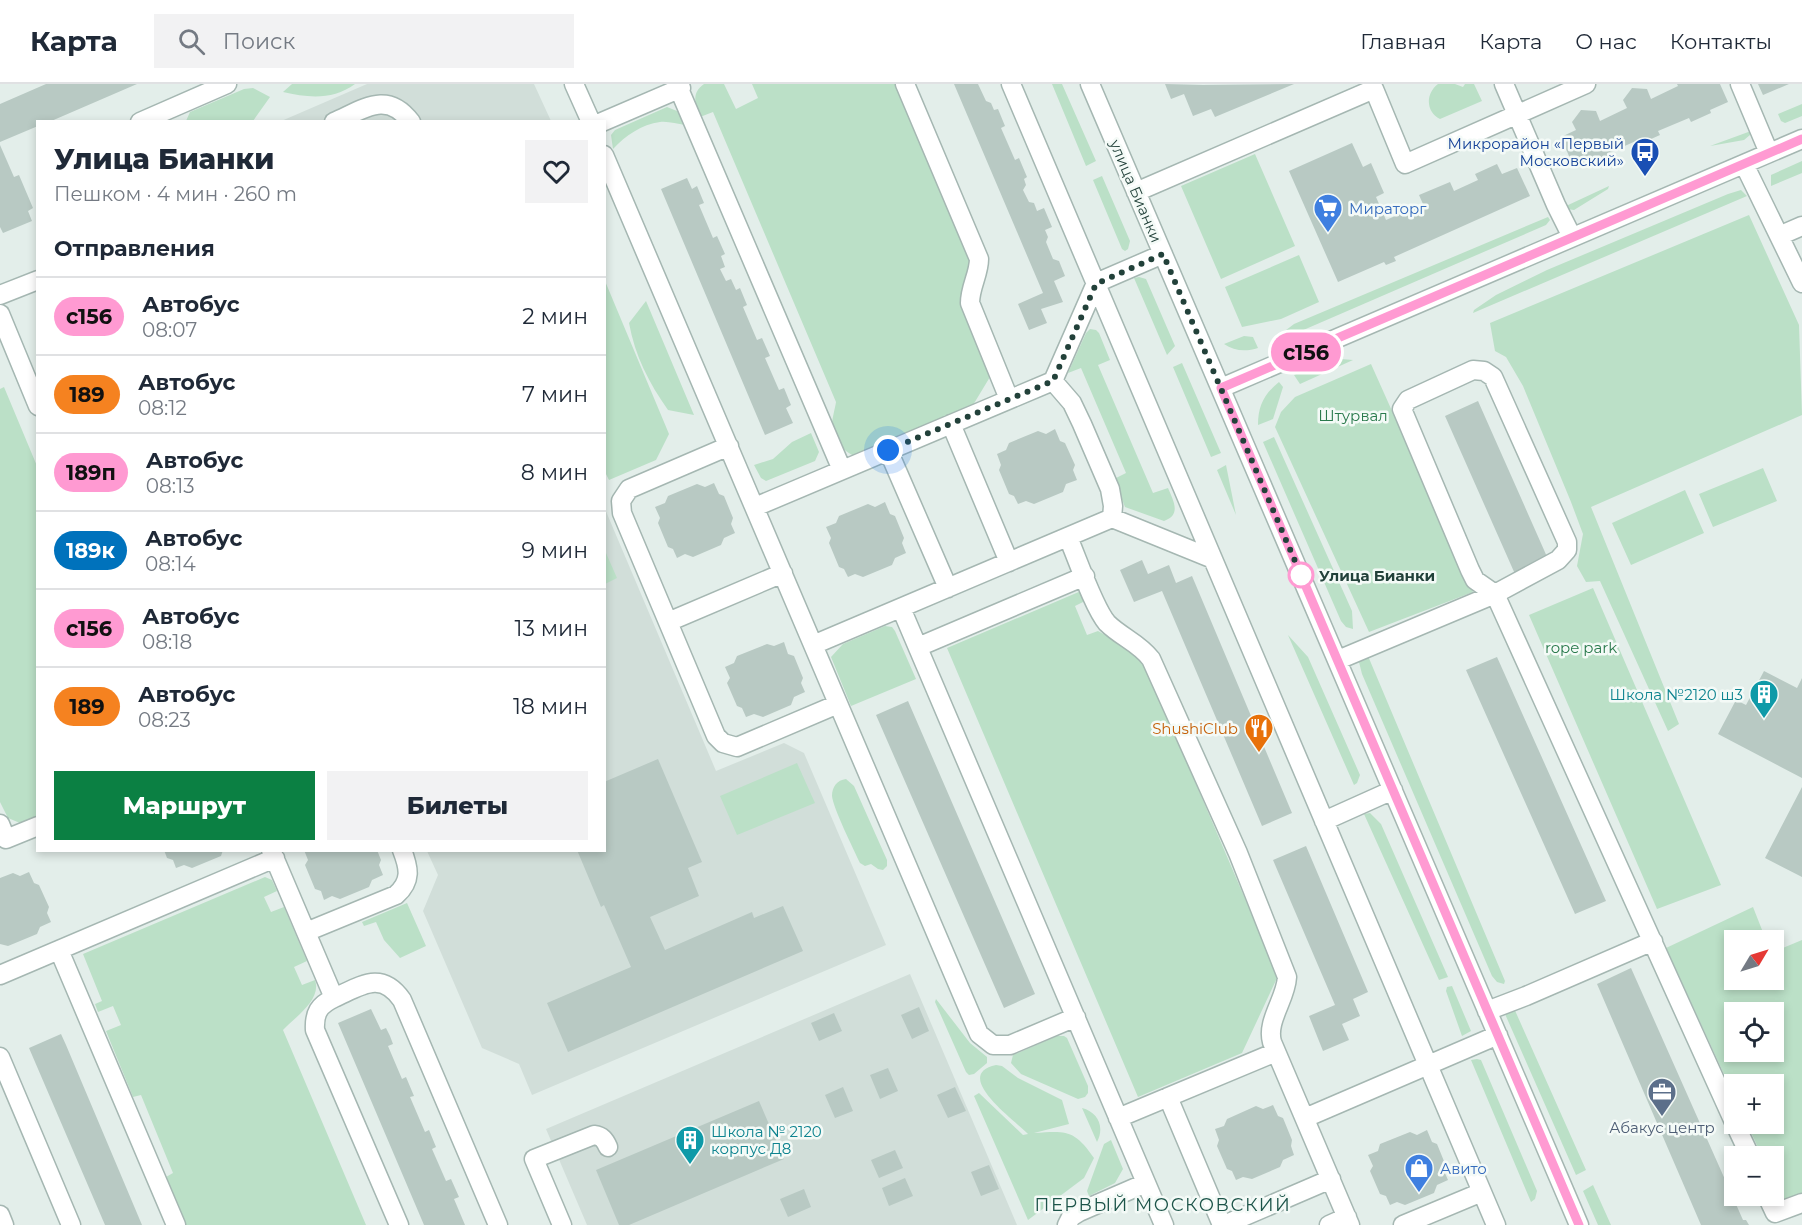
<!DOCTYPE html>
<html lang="ru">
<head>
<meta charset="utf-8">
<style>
  body { margin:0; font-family:Montserrat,sans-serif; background:#f2f2f3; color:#1f2937; height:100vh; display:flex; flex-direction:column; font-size:22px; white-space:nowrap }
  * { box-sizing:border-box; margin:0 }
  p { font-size:20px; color:#747a83 }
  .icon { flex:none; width:33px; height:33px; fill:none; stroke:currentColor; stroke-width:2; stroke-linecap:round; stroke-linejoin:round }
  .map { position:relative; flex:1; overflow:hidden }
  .details { position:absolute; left:36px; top:36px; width:570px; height:732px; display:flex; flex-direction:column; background:#fff; border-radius:0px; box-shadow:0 3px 9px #0003 }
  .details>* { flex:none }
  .badge { padding:0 12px; border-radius:20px; font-size:21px; line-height:39px }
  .needle { width:39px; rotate:52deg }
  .fabs { position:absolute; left:1724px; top:846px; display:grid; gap:12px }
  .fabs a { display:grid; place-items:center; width:60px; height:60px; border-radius:0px; background:#fff; box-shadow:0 3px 9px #0003; font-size:30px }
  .you { position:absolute; width:30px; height:30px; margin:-15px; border:4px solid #fff; border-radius:50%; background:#1a73e8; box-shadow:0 0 0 9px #1a73e833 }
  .map>.badge { position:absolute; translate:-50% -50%; box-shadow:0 0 0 3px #fff }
  h2 { padding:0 18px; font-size:22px; line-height:54px }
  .round { display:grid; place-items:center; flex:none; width:63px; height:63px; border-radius:0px; background:#f2f2f3 }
  .headline { display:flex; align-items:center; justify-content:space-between; height:102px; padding:0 18px }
  h1 { font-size:28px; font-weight:800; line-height:45px }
  .button { display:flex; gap:12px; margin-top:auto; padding:12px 18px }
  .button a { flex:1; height:69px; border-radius:0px; background:#0b8043; color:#fff; font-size:24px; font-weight:800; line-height:69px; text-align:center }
  .button a+a { background:#f2f2f3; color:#1f2937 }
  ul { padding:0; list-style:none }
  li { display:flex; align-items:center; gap:18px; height:78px; padding:0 18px; border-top:2px solid #e0e1e3 }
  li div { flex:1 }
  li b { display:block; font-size:22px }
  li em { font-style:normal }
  li .badge { min-width:66px; font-weight:700; text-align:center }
  header { display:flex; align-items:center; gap:36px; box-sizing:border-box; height:84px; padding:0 30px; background:#fff; border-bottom:2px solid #e0e1e3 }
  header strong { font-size:28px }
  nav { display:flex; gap:33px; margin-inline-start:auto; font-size:21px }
  .search { width:420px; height:54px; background:#f2f2f3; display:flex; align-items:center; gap:15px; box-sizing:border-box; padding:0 21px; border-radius:0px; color:#747a83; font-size:22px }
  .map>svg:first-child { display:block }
  .built { fill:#d1ded9 }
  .green { fill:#bbe0c7; fill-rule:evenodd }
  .building { fill:#b8c9c3 }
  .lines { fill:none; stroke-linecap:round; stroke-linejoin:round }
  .minor-casing { stroke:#a5b7b2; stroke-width:21 }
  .minor { stroke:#fff; stroke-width:18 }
  .line-casing { stroke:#fff; stroke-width:14 }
  .line { stroke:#ff9ad2; stroke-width:9 }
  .walk { stroke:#22413a; stroke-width:6; stroke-dasharray:0 10.8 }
  .stop-dot { fill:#fff; stroke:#ff9ad2; stroke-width:3 }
  .labels { text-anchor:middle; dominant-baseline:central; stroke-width:5; stroke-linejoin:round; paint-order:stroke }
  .transit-label { font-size:15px; fill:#164399; stroke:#f4faf7; text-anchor:end }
  .street-label { font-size:15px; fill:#22413a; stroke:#f4faf7 }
  .shop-label { font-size:15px; fill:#366cbe; stroke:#f4faf7; text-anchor:start }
  .park-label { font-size:15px; fill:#297a4c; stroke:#f4faf7 }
  .stop-label { font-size:15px; font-weight:bold; fill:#22413a; stroke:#f4faf7; text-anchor:start }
  .culture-label { font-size:15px; fill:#0d838f; stroke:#f4faf7; text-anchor:end }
  .food-label { font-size:15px; fill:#c56008; stroke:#f4faf7; text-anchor:end }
  .service-label { font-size:15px; fill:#4e5e75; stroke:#f4faf7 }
  .quarter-label { font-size:18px; letter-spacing:1.5px; fill:#1c5449; stroke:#f4faf7 }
</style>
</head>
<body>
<header>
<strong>Карта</strong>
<div class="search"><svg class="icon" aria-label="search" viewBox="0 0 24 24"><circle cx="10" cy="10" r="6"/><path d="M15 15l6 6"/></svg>Поиск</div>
<nav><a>Главная</a><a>Карта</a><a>О нас</a><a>Контакты</a></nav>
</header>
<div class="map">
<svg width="1802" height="1141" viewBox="0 0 1802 1141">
  <rect width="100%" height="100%" fill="#e3eeea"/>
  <!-- built -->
  <path class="built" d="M367 0H534L551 37 279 38Z
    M605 425 716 687 784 659 804 669 886 861 532 1011 519 980 482 964 423 827 438 791 427 767 604 766Z
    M910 890 1017 1141H587L546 1045Z"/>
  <!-- green -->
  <path class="green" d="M292 0H355C333 16 309 14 283 8Z
    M704 0H724L736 25 758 14 752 0H897L974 175 962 207 993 288 970 326 858 373C845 370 833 356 832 342 832 334 835 325 836 318L713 28 700 33C695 20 691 9 704 0Z
    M1052 0H1062L1096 77 1086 82Z
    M1438 0H1455L1463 3 1465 0H1474L1482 17 1440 35C1426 28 1425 10 1438 0Z
    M253 4 270 13 253 37H186L190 28 244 5Z
    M1802 20V32L1785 39 1781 37 1778 30Z
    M667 23 677 27 685 41C677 40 668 37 660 38 642 40 625 52 613 65L611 51 615 46Z
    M1751 47 1750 51 1744 56 1710 62Z
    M1255 70 1295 162 1221 195 1181 102Z
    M1802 77V89L1771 102V91Z
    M1102 92 1130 157 1128 165 1125 167 1122 165 1093 96Z
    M1609 102 1608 105 1574 126 1567 125 1566 122Z
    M1741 106 1747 112 1473 229 1474 226 1496 211 1547 186 1728 110Z
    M1749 131 1799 241 1802 331 1591 423 1679 640 1668 647 1600 497 1586 498 1577 482 1583 450 1571 418 1523 302 1506 273 1495 267 1490 239Z
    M1548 133 1550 136 1546 141 1278 257 1277 253 1294 240Z
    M1299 171 1319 218 1281 235 1242 243 1225 203Z
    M1139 193 1146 195 1175 262 1167 271 1134 194Z
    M605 197 669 350 656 376 609 396 604 386Z
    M646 217 694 331 668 326C649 299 635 272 629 239Z
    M1090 245 1096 246 1099 249 1110 276 1098 281 1153 409 1168 404C1173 416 1182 431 1164 437L1125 423 1114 395 1126 389 1081 284 1068 289 1086 249Z
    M1244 252 1253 253 1258 264C1246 268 1234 267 1224 260Z
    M1341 275 1353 276 1300 300 1294 291 1321 279Z
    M1182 279 1221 369 1211 373 1173 283Z
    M1371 280 1473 508 1369 548 1275 343 1281 328 1295 313Z
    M1279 298 1283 303 1273 335 1258 341C1258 322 1264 310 1279 298Z
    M4 303 37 382V732L20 739 8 734 0 718V305Z
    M811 349 819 368 815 377 766 397 761 394 754 381 773 375 792 358Z
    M1274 353 1352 527 1353 545 1346 543 1341 537 1263 358Z
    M1226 381 1236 431 1217 386Z
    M1763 384 1777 417 1713 443 1699 410Z
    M1685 406 1704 449 1631 481 1612 439Z
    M606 469 617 494 605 500 604 470Z
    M1593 504 1721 801 1657 825 1529 531Z
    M1081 507 1085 517 1075 522 1087 551 1098 547 1141 571 1278 892 1242 969 1138 1013 947 564Z
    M885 542 892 543 895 547 916 595 851 622 831 573 843 560Z
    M1288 551 1308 573 1360 691 1357 699 1354 701Z
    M1368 572 1505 897 1504 900 1497 898 1492 892 1362 590 1359 578Z
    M797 679 815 719 737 751 720 712Z
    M846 695 854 702 887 776V782L883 786 878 785 871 780 865 782 860 779C854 766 833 724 832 712 832 703 837 696 846 695Z
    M1370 729 1381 740 1448 893 1439 896 1364 730Z
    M265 793 272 796 277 807 264 813 271 828 284 823 307 877 294 883 302 901 315 896C322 916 295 933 283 946L366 1141H186L166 1093 173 1089 141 1011 133 1013 106 947 121 941 113 922 98 928 95 920 102 917 83 870Z
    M407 819 426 862 400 874 384 856 376 838 364 842 362 838Z
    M1753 823 1766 856H1734V896H1773V868L1802 856V1119L1786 1125 1773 1097V1072H1762L1747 1040H1773V1000H1734V1012L1666 864ZM1734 928H1773V968H1734Z
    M1452 902 1471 947 1462 952 1446 907 1447 903Z
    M936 915 970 959 987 973V979L974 990 969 991 966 988 935 918Z
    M1513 922 1586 1086 1576 1091 1505 930V927Z
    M1057 952H1064L1067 954 1088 1002V1009L1085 1013 1078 1015 1021 990 1011 979 1013 971Z
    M1477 975 1481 976 1537 1107 1535 1115 1531 1118 1471 976Z
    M996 981 1002 982 1018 994 1062 1016 1069 1040 1034 1049C1066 1047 1074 1045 1094 1074L1084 1094 1028 1136 974 1012 979 1009 1023 1051 1028 1050C1017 1038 950 991 996 981Z
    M1082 1024C1098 1028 1105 1043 1097 1058Z
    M1111 1056 1123 1085 1115 1099 1089 1112 1087 1107 1104 1060Z
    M1593 1101 1611 1141H1598L1583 1107Z"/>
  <!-- building -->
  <path class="building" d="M46 0H137L49 38H38V42L0 58V20Z
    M954 0H978L986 17 991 19 994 26 998 25 1005 42 1001 44 1015 76 1019 74 1027 93 1024 95 1026 101 1023 106 1029 118 1034 119 1037 127 1044 124 1052 143 1045 146 1048 153 1046 158 1053 175 1059 177 1065 192 1054 197 1063 218 1041 225 1047 239 1029 246 1018 220 1043 209Z
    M1165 0 1203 1 1294 0 1215 33 1211 25 1193 32 1184 10 1171 15Z
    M1677 0H1720L1728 18 1710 26 1711 29 1691 38 1689 34 1658 47 1660 51 1640 60 1638 56 1607 70 1609 73 1589 82 1587 78 1574 84 1561 53 1576 46 1572 38 1581 26 1596 27 1600 37 1627 24 1623 16 1632 4 1647 5 1651 15 1678 2Z
    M1758 0H1789L1763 11Z
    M1352 59 1363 83 1371 79 1384 109 1376 113 1386 136 1423 120 1419 111 1450 98 1454 107 1478 96 1475 90 1497 80 1502 90 1517 84 1530 112 1394 173 1396 177 1386 181 1384 178 1338 198 1289 87Z
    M0 61 14 93 19 91 33 124 28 127 32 137 3 149 0 143Z
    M687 94 692 105 697 102 704 119 699 121 713 154 717 152 725 170 721 172 725 183 720 185 726 197 731 195 736 206 740 204 747 221 743 223 757 256 762 254 770 272 765 274 779 306 784 304 791 321 786 324 793 339 765 351 661 105Z
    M1478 317 1548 475 1515 490 1445 332Z
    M1055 345 1060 357 1065 359 1075 381 1073 386 1077 396 1066 400 1063 408 1034 420 1026 417 1018 420 1014 412 1009 410 999 386 1001 381 997 370 1006 366 1009 359 1038 347 1046 350Z
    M714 399 719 410 724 412 733 434 731 440 735 449 724 454 721 461 693 473 685 470 677 474 673 465 668 463 658 439 660 434 655 423 665 419 668 412 697 400 705 403Z
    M885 418 890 430 895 432 904 454 902 459 906 469 895 474 892 481 863 493 855 490 848 493 844 485 839 483 829 459 831 454 826 443 836 439 839 432 868 420 875 423Z
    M1142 476 1148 490 1169 481 1176 499 1192 492 1292 729 1262 742 1162 507 1134 518 1120 486Z
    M784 558 788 570 794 572 803 594 801 599 805 608 794 613 791 621 763 633 754 630 746 633 742 624 737 622 727 599 730 594 725 583 734 579 737 572 767 560 774 562Z
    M1497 573 1606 817 1575 830 1466 586Z
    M1764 587 1797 604 1802 594V694L1718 650 1736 616 1746 621Z
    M908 617 1035 910 1004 924 876 631Z
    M658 675 702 778 688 784 699 812 650 833 665 866 752 828 754 834 783 822 803 867 568 968 547 919 631 883 604 821 601 823 577 766H604V698Z
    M1802 703V793L1765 774Z
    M1306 762 1368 908 1353 915 1360 932 1342 940 1349 956 1323 967 1309 932 1335 921 1273 776Z
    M164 766H223L221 772 192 784 184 781 176 784 173 776 167 774Z
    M304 766H377L381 776 379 781 383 791 372 796 369 803 340 815 332 812 324 816 321 807 315 805 305 781 308 776Z
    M29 788 34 799 39 801 49 823 47 829 51 838 40 843 37 850 8 862 0 860V794L13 789 20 792Z
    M1631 884 1743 1136H1746L1749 1141H1701L1597 900Z
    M919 923 929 947 912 955 901 931Z
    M371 925 381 946 386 944 390 952 393 960 388 962 402 995 406 993 414 1012 410 1013 425 1048 429 1046 436 1063 432 1065 446 1097 451 1095 459 1113 454 1115 465 1141H424L338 939Z
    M834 929 842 947 819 957 811 939Z
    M61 950 66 961 142 1141H105L29 964Z
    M888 984 898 1007 880 1015 870 991Z
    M843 1003 853 1027 835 1034 825 1011Z
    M955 1003 966 1027 948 1034 937 1011Z
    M759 1017 784 1075 629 1141H619L596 1086Z
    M1273 1021 1278 1032 1283 1034 1292 1056 1291 1062 1294 1071 1283 1076 1280 1083 1252 1095 1243 1093 1236 1096 1232 1087 1227 1085 1217 1062 1219 1056 1215 1045 1224 1042 1227 1035 1256 1022 1263 1025Z
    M1427 1046 1432 1058 1437 1060 1446 1082 1444 1087 1448 1096 1437 1101 1434 1109 1405 1121 1397 1118 1390 1121 1386 1112 1380 1110 1370 1087 1373 1082 1368 1071 1378 1067 1380 1060 1410 1048 1417 1051Z
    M895 1066 903 1084 879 1094 871 1076Z
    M989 1081 999 1105 981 1112 971 1088Z
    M905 1094 913 1112 889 1122 882 1104Z
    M804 1105 811 1123 788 1133 780 1115Z"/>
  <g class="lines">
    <!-- minor casing -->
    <g class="minor-casing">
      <path id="minor" d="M574 0 591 38
        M905 0 979 175C979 190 970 203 970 219L1009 315
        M1011 0 1496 1141
        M1090 0 1579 1141
        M1504 0 1556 121 1572 153
        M1740 0 1769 69
        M679 5 842 386
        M140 38 227 0
        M334 38C364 25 387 6 411 38
        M602 38 681 4
        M604 71 979 950 993 961H1010L1076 933
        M1744 80 1802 199
        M1136 108 1374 5 1405 80 1586 0
        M1779 152 1802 142
        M0 211 38 196
        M0 230 38 322
        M1053 297 1072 319 1082 340 1110 405 1113 422 1112 434
        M1221 304 1802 55
        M951 340 1009 478
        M729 362 629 405 621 417 622 429 716 652 723 659 737 663 838 620
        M888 366 948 504
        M755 423 1053 297 1096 199 1163 170
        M1068 453C1077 474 1094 524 1107 539 1121 553 1139 559 1151 575L1238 769 1287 893C1286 915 1266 937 1272 958L1350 1141
        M901 524 1164 1141
        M668 538 783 489
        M813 561 1112 434 1213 475
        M918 563 1085 492
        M1338 576 1495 510 1558 476 1567 466V458L1493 293 1484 287 1473 286 1408 316 1402 325 1470 486 1475 496 1495 510 1734 1038
        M1324 737 1393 706
        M0 740 6 755 38 742
        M271 766 334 914C319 921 314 929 315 946L399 1141
        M306 848 396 811C412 797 409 784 402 766
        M59 866 176 1141
        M0 891 275 774
        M334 914C361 902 381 886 402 916L498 1141
        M1487 927 1526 912 1653 857
        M0 973 71 1141
        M1168 1013 1222 1141
        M1118 1034 1276 968
        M1305 1034 1498 951
        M1735 1040 1750 1072
        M1767 1112 1775 1129 1802 1119
        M0 1131 4 1141
        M562 1141 534 1075 594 1051C602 1052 605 1056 608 1063
        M1067 1141 1071 1133 1079 1128 1146 1099
        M1224 1141 1331 1095
        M1329 1141 1347 1133
        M1403 1141 1482 1108"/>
    </g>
    <!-- minor -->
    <use href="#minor" class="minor"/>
  </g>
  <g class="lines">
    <!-- line casing -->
    <g class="line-casing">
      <path id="line" d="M1579 1141 1221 304 1802 55"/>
    </g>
    <!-- line -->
    <use href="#line" class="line"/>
    <!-- walk -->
    <path class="walk" d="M888 366 1053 297 1096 200 1163 170 1301 491"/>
  </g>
  <!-- icons -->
  <defs>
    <g id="bus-pin" transform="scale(1.5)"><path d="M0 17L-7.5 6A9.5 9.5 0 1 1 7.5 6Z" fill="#1a4fb4" stroke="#f4faf7"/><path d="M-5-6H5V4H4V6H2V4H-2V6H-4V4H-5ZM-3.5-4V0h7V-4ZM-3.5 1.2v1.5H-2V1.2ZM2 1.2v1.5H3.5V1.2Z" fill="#fff"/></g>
    <g id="supermarket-pin" transform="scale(1.5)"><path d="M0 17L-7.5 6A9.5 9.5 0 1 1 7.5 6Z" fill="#3f7fe0" stroke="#f4faf7"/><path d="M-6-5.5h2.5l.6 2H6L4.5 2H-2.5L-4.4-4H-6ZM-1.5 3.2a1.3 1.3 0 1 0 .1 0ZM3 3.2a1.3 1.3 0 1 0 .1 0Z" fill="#fff"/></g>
    <g id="building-pin" transform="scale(1.5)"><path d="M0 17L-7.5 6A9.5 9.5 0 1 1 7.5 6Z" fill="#0f9aa8" stroke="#f4faf7"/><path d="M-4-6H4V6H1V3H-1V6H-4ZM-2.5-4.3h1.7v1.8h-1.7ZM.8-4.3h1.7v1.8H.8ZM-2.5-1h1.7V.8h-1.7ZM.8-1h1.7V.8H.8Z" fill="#fff"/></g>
    <g id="restaurant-pin" transform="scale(1.5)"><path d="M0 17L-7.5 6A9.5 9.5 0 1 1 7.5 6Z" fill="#e8710a" stroke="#f4faf7"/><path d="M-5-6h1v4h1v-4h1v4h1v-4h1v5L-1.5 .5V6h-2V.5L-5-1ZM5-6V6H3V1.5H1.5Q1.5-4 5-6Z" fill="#fff"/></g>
    <g id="office-pin" transform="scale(1.5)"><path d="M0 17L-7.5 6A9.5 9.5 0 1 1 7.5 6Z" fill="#5c6f8a" stroke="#f4faf7"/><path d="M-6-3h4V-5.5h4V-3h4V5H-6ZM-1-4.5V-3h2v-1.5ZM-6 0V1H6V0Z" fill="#fff"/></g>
    <g id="shop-pin" transform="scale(1.5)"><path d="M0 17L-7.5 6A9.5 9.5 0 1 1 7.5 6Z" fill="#3f7fe0" stroke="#f4faf7"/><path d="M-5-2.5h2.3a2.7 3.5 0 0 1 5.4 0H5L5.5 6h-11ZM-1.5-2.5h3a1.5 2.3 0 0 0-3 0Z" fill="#fff"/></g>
  </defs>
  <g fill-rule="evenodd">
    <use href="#bus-pin" x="1645" y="68"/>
    <use href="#supermarket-pin" x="1328" y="124"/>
    <use href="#building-pin" x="1764" y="610"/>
    <use href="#restaurant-pin" x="1259" y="644"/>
    <use href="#office-pin" x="1662" y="1008"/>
    <use href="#building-pin" x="690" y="1056"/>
    <use href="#shop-pin" x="1419" y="1084"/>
  </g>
  <!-- markers -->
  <circle class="stop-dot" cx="1301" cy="491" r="12"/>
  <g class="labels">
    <!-- transit labels -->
    <g class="transit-label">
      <text x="1624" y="59">Микрорайон «Первый<tspan x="1624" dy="17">Московский»</tspan></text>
    </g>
    <!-- street labels -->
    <g class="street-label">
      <text transform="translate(1136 107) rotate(67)">улица Бианки</text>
    </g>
    <!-- shop labels -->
    <g class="shop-label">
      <text x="1349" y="124">Мираторг</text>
      <text x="1440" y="1084">Авито</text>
    </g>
    <!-- park labels -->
    <g class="park-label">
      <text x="1353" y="331">Штурвал</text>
      <text x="1581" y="563">rope park</text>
    </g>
    <!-- stop labels -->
    <g class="stop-label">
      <text x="1319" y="491">Улица Бианки</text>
    </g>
    <!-- culture labels -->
    <g class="culture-label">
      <text x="1743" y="610">Школа №2120 ш3</text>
      <text x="711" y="1047" text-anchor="start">Школа № 2120<tspan x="711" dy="17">корпус Д8</tspan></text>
    </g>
    <!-- food labels -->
    <g class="food-label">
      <text x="1238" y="644">ShushiClub</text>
    </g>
    <!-- service labels -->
    <g class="service-label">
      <text x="1662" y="1043">Абакус центр</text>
    </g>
    <!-- quarter labels -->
    <g class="quarter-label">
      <text x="1163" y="1121">ПЕРВЫЙ МОСКОВСКИЙ</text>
    </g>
  </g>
</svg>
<div class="fabs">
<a><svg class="needle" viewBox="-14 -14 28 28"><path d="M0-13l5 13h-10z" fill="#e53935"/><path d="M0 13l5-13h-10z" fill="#747a83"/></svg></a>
<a><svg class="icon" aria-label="locate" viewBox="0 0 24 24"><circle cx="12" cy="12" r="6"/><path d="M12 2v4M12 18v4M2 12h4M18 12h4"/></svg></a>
<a>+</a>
<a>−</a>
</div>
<div class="you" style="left:888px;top:366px"></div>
<b class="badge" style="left:1306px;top:268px;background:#ff9ad2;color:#111">с156</b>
<section class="details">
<div class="headline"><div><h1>Улица Бианки</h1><p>Пешком · 4 мин · 260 m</p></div><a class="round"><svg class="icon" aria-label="heart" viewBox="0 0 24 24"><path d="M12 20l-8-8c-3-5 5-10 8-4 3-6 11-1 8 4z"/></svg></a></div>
<h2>Отправления</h2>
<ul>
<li><span class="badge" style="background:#ff9ad2;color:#111">с156</span><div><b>Автобус</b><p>08:07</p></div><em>2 мин</em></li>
<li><span class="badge" style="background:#f58220;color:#111">189</span><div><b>Автобус</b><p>08:12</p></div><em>7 мин</em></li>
<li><span class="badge" style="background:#ff9ad2;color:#111">189п</span><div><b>Автобус</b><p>08:13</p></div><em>8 мин</em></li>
<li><span class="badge" style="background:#0072bc;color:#fff">189к</span><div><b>Автобус</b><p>08:14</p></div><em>9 мин</em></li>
<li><span class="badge" style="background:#ff9ad2;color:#111">с156</span><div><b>Автобус</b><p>08:18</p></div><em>13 мин</em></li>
<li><span class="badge" style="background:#f58220;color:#111">189</span><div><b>Автобус</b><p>08:23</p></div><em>18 мин</em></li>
</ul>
<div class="button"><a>Маршрут</a><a>Билеты</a></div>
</section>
</div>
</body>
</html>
